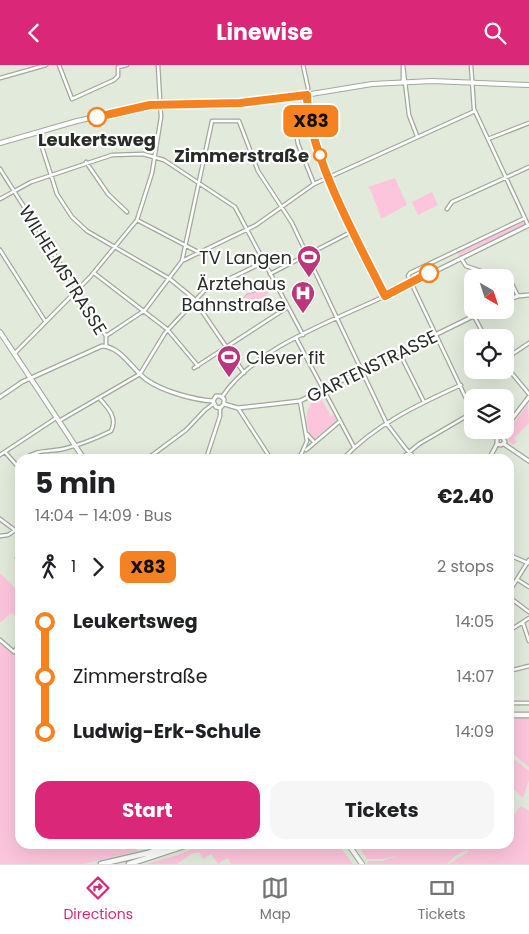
<!DOCTYPE html>
<html lang="en">
<head>
<meta charset="utf-8">
<style>
  body { margin:0; font-family:Poppins,sans-serif; background:#f6f6f6; color:#202124; height:100vh; display:flex; flex-direction:column; font-size:19px; white-space:nowrap }
  * { box-sizing:border-box; margin:0 }
  p { font-size:16px; color:#757577 }
  .icon { flex:none; width:28px; height:28px; fill:none; stroke:currentColor; stroke-width:2; stroke-linecap:round; stroke-linejoin:round }
  .map { position:relative; flex:1; overflow:hidden }
  .drawer { position:absolute; left:15px; top:389px; width:499px; height:395px; display:flex; flex-direction:column; background:#fff; border-radius:15px; box-shadow:0 5px 20px #0002 }
  .drawer>* { flex:none }
  .badge { padding:0 10px; border-radius:8px; font-size:18px; line-height:32px }
  .needle { width:32px; rotate:141deg }
  .controls { position:absolute; left:464px; top:204px; display:grid; gap:10px }
  .controls a { display:grid; place-items:center; width:50px; height:50px; border-radius:10px; background:#fff; box-shadow:0 5px 20px #0002; font-size:25px }
  .map>.badge { position:absolute; translate:-50% -50%; box-shadow:0 0 0 2px #fff }
  .legs { display:flex; align-items:center; gap:8px; height:55px; padding:0 20px; font-size:16px }
  .legs p { margin-inline-start:auto }
  .overview { display:flex; align-items:center; justify-content:space-between; height:85px; padding:0 20px }
  h1 { font-size:28px; font-weight:700; line-height:38px }
  .action { display:flex; gap:10px; margin-top:auto; padding:10px 20px }
  .action a { flex:1; height:58px; border-radius:15px; background:#db2777; color:#fff; font-size:20px; font-weight:700; line-height:58px; text-align:center }
  .action a+a { background:#f6f6f6; color:#202124 }
  ul { padding:0 20px; list-style:none }
  li { display:flex; align-items:center; gap:18px; height:55px; font-size:19px }
  li i { display:grid; place-items:center; width:8px; height:100%; margin:0 6px; background:currentColor }
  li i::after { content:''; width:12px; height:12px; margin:-6px; border:4px solid; border-radius:50%; background:#fff }
  li p { margin-inline-start:auto }
  li:first-child i { background:linear-gradient(#0000 50%,currentColor 0) }
  li:last-child i { background:linear-gradient(currentColor 50%,#0000 0) }
  header { display:flex; justify-content:space-between; align-items:center; height:65px; padding:0 20px; background:#db2777; color:#fff; font-size:22px; font-weight:700 }
  .tabs { display:flex; justify-content:space-around; align-items:center; height:70px; border-top:1px solid #e0e0e0; background:#fff; font-size:14px; color:#757577 }
  .tabs a { display:grid; justify-items:center; gap:2px }
  .tabs .selected { color:#db2777 }
  .map>svg:first-child { display:block }
  .green { fill:#fdc5db }
  .lines { fill:none; stroke-linecap:round; stroke-linejoin:round }
  .stream { stroke:#f0a3c3; stroke-width:1 }
  .minor-casing { stroke:#a1a99b; stroke-width:5 }
  .tertiary-casing { stroke:#a1a99b; stroke-width:5.5 }
  .secondary-casing { stroke:#a1a99b; stroke-width:6 }
  .primary-casing { stroke:#a1a99b; stroke-width:7 }
  .minor { stroke:#fff; stroke-width:2.5 }
  .tertiary { stroke:#fff; stroke-width:3 }
  .secondary { stroke:#fff; stroke-width:4 }
  .primary { stroke:#fff; stroke-width:4.5 }
  .line-1-casing { stroke:#fff; stroke-width:11 }
  .line-1 { stroke:#f58220; stroke-width:8 }
  .stop-1-dot { fill:#fff; stroke:#f58220; stroke-width:2.5 }
  .labels { text-anchor:middle; dominant-baseline:central; stroke-width:4.5; stroke-linejoin:round; paint-order:stroke }
  .stop-label { font-size:18px; font-weight:bold; fill:#282c26; stroke:#fff }
  .poi-label { font-size:18px; fill:#282c26; stroke:#fff; text-anchor:end }
  .street-label { font-size:18px; fill:#282c26; stroke:#fff }
</style>
</head>
<body>
<header><svg class="icon" aria-label="back" viewBox="0 0 24 24"><path d="M15 5l-7 7 7 7"/></svg>Linewise<svg class="icon" aria-label="search" viewBox="0 0 24 24"><circle cx="10" cy="10" r="6"/><path d="M15 15l6 6"/></svg></header>
<div class="map">
<svg width="529" height="799" viewBox="0 0 529 799">
  <rect width="100%" height="100%" fill="#e1eadb"/>
  <!-- green -->
  <path class="green" d="M395 113 407 140 381 154C380 149 371 124 368 122Z
    M432 127 438 140 418 150 412 137Z
    M524 156 525 160 458 191V187Z
    M270 216 273 222 266 231 268 236 252 241 249 236 247 237 245 232 247 229 264 226Z
    M322 328 325 333 322 335 331 351 334 350 337 356 314 374C302 359 305 337 322 328Z
    M528 339 529 358 514 373 517 377 513 380 509 376 507 367Z
    M0 508 20 528V556L11 548 0 558Z
    M0 577 14 589 20 582V779H131L138 786 83 799H0Z
    M509 652H529V702L509 686Z
    M509 690 529 706V715L523 733 509 720Z
    M521 741 529 746V799H449L468 787 467 785 455 791 447 799H367L369 796H383L395 791 382 794H367L357 779H483L485 781 509 779V755Z
    M204 779H338L353 799H231L228 793 218 799 211 789 203 794 199 787 191 789 177 799H146L178 790Z"/>
  <g class="lines">
    <!-- stream -->
    <path class="stream" d="M242 235 247 229 264 225 270 217
      M19 465 20 464
      M0 473H1"/>
    <!-- minor casing -->
    <g class="minor-casing">
      <path id="minor" d="M59 0 72 34 114 15 118 11V2L127 0
        M403 0 409 50 417 71
        M403 0V18
        M471 0 474 44 528 160
        M0 13 46 0
        M292 44 298 79 314 119
        M488 74 529 58
        M41 79 57 129 72 152 87 166 170 214 193 233 244 308
        M86 97 108 129 127 147
        M0 104 106 271V281
        M0 134 31 117 112 90 143 89 164 95 235 142 303 270
        M447 144 452 137 529 102
        M137 155 200 188
        M0 185 45 256
        M461 193 466 201 499 212
        M182 196 212 56H239L258 106 292 158 387 359 406 384 416 394
        M94 208 167 264 198 301
        M270 209 353 166
        M505 215 511 217 518 231
        M474 251 485 272
        M106 271 145 245 182 196 256 160 314 119 475 46
        M296 273 354 382
        M399 287 424 337
        M14 289 90 212 137 155 152 108 161 52 158 0
        M505 294 529 278
        M505 300 529 329
        M194 303 288 242
        M222 332C255 282 333 256 385 231L320 90 307 41 308 23 303 0
        M238 343 271 394
        M472 346 408 211 410 208 525 153
        M59 356 140 309 165 268 204 226 264 197
        M488 365 497 373
        M307 369 314 377
        M306 385 339 357
        M5 387 20 404
        M0 390 56 353
        M25 394C37 384 49 387 63 384 80 380 95 374 111 366 118 353 108 343 100 334
        M147 394 186 365 205 345 213 339
        M206 394 220 351V343
        M299 394 307 376 300 336
        M343 394C374 360 419 339 461 320
        M401 394 419 379 472 348
        M0 454 16 466
        M0 471 8 470 20 462
        M509 490 528 498
        M20 491 17 493 20 498
        M518 515 529 522
        M509 527 529 495
        M509 532 529 547
        M523 558 529 576
        M509 566 529 553
        M0 575 14 587 20 579
        M509 606 529 601
        M509 638H529"/>
    </g>
    <!-- tertiary casing -->
    <g class="tertiary-casing">
      <path id="tertiary" d="M385 231 529 160
        M505 236 518 231 529 230
        M0 332 22 317 102 281C122 282 132 305 147 315 162 326 194 335 213 336
        M213 336 216 331H220L224 334V339
        M213 336 216 342 220 343 224 339
        M224 339 238 343 300 336 486 245
        M505 363 529 332
        M497 379 501 380 505 377 502 371 504 365
        M504 379 529 396
        M489 394 497 379V373L502 371"/>
    </g>
    <!-- secondary casing -->
    <g class="secondary-casing">
      <path id="secondary" d="M0 78 77 56 150 40 252 36 299 31 372 19 432 16 529 20
        M0 267 84 394
        M348 779 362 799"/>
    </g>
    <!-- primary casing -->
    <g class="primary-casing">
      <path id="primary" d="M509 650H529
        M101 799 148 788 174 779
        M129 799 190 779"/>
    </g>
    <!-- minor -->
    <use href="#minor" class="minor"/>
    <!-- tertiary -->
    <use href="#tertiary" class="tertiary"/>
    <!-- secondary -->
    <use href="#secondary" class="secondary"/>
    <!-- primary -->
    <use href="#primary" class="primary"/>
  </g>
  <g class="lines">
    <!-- line-1 casing -->
    <g class="line-1-casing">
      <path id="line-1" d="M97 52 150 40 240 38 307 30C307 86 359 179 385 231L429 208"/>
    </g>
    <!-- line-1 -->
    <use href="#line-1" class="line-1"/>
  </g>
  <!-- icons -->
  <defs>
    <g id="stadium-pin" transform="scale(1.25)"><path d="M0 17L-7.5 6A9.5 9.5 0 1 1 7.5 6Z" fill="#bb367a" stroke="#fff"/><path d="M0-5a6.5 5 0 1 0 0 10a6.5 5 0 1 0 0-10ZM-3.5-1.8h7v3.6h-7Z" fill="#fff"/></g>
    <g id="hospital-pin" transform="scale(1.25)"><path d="M0 17L-7.5 6A9.5 9.5 0 1 1 7.5 6Z" fill="#bb367a" stroke="#fff"/><path d="M-5-5h3v3.5h4V-5h3V5h-3V1.5h-4V5h-3Z" fill="#fff"/></g>
  </defs>
  <g fill-rule="evenodd">
    <use href="#stadium-pin" x="309" y="192"/>
    <use href="#hospital-pin" x="303" y="228"/>
    <use href="#stadium-pin" x="229" y="292"/>
  </g>
  <!-- markers -->
  <g class="stop-1-dot">
    <circle cx="97" cy="52" r="9"/>
    <circle cx="320" cy="90" r="6"/>
    <circle cx="429" cy="208" r="9"/>
  </g>
  <g class="labels">
    <!-- stop labels -->
    <g class="stop-label">
      <text x="97" y="74">Leukertsweg</text>
      <text x="309" y="90" text-anchor="end">Zimmerstraße</text>
    </g>
    <!-- poi labels -->
    <g class="poi-label">
      <text x="292" y="192">TV Langen</text>
      <text x="286" y="218">Ärztehaus<tspan x="286" dy="21">Bahnstraße</tspan></text>
      <text x="246" y="292" text-anchor="start">Clever fit</text>
    </g>
    <!-- street labels -->
    <g class="street-label">
      <text transform="translate(63 205) rotate(58)">WILHELMSTRASSE</text>
      <text transform="translate(372 301) rotate(-26)">GARTENSTRASSE</text>
    </g>
  </g>
</svg>
<div class="controls">
<a><svg class="needle" viewBox="-14 -14 28 28"><path d="M0-13l5 13h-10z" fill="#e53935"/><path d="M0 13l5-13h-10z" fill="#757577"/></svg></a>
<a><svg class="icon" aria-label="locate" viewBox="0 0 24 24"><circle cx="12" cy="12" r="6"/><path d="M12 2v4M12 18v4M2 12h4M18 12h4"/></svg></a>
<a><svg class="icon" aria-label="layers" viewBox="0 0 24 24"><path d="M12 4l9 5-9 5-9-5zM3 14l9 5 9-5"/></svg></a>
</div>
<b class="badge" style="left:311px;top:56px;background:#f58220;color:#111">X83</b>
<section class="drawer">
<div class="overview"><div><h1>5 min</h1><p>14:04 – 14:09 · Bus</p></div><b>€2.40</b></div>
<div class="legs"><svg class="icon" aria-label="walk" viewBox="0 0 24 24"><circle cx="13" cy="4" r="2"/><path d="M13 8l-2 6 4 7M11 14l-3 7M7 12l3-4h3l4 4"/></svg>1<svg class="icon" aria-label="forward" viewBox="0 0 24 24"><path d="M9 5l7 7-7 7"/></svg><b class="badge" style="background:#f58220;color:#111">X83</b><p>2 stops</p></div>
<ul>
<li><i style="color:#f58220"></i><b>Leukertsweg</b><p>14:05</p></li>
<li><i style="color:#f58220"></i><span>Zimmerstraße</span><p>14:07</p></li>
<li><i style="color:#f58220"></i><b>Ludwig-Erk-Schule</b><p>14:09</p></li>
</ul>
<div class="action"><a>Start</a><a>Tickets</a></div>
</section>
</div>
<nav class="tabs">
<a class="selected"><svg class="icon" aria-label="directions" viewBox="0 0 24 24"><path d="M12 3l9 9-9 9-9-9zM9 14v-3h6M13 9l2 2-2 2"/></svg>Directions</a>
<a><svg class="icon" aria-label="map" viewBox="0 0 24 24"><path d="M3 6l6-2 6 2 6-2v14l-6 2-6-2-6 2zM9 4v14M15 6v14"/></svg>Map</a>
<a><svg class="icon" aria-label="tickets" viewBox="0 0 24 24"><path d="M3 7h18v10H3zM15 7v10"/></svg>Tickets</a>
</nav>
</body>
</html>
